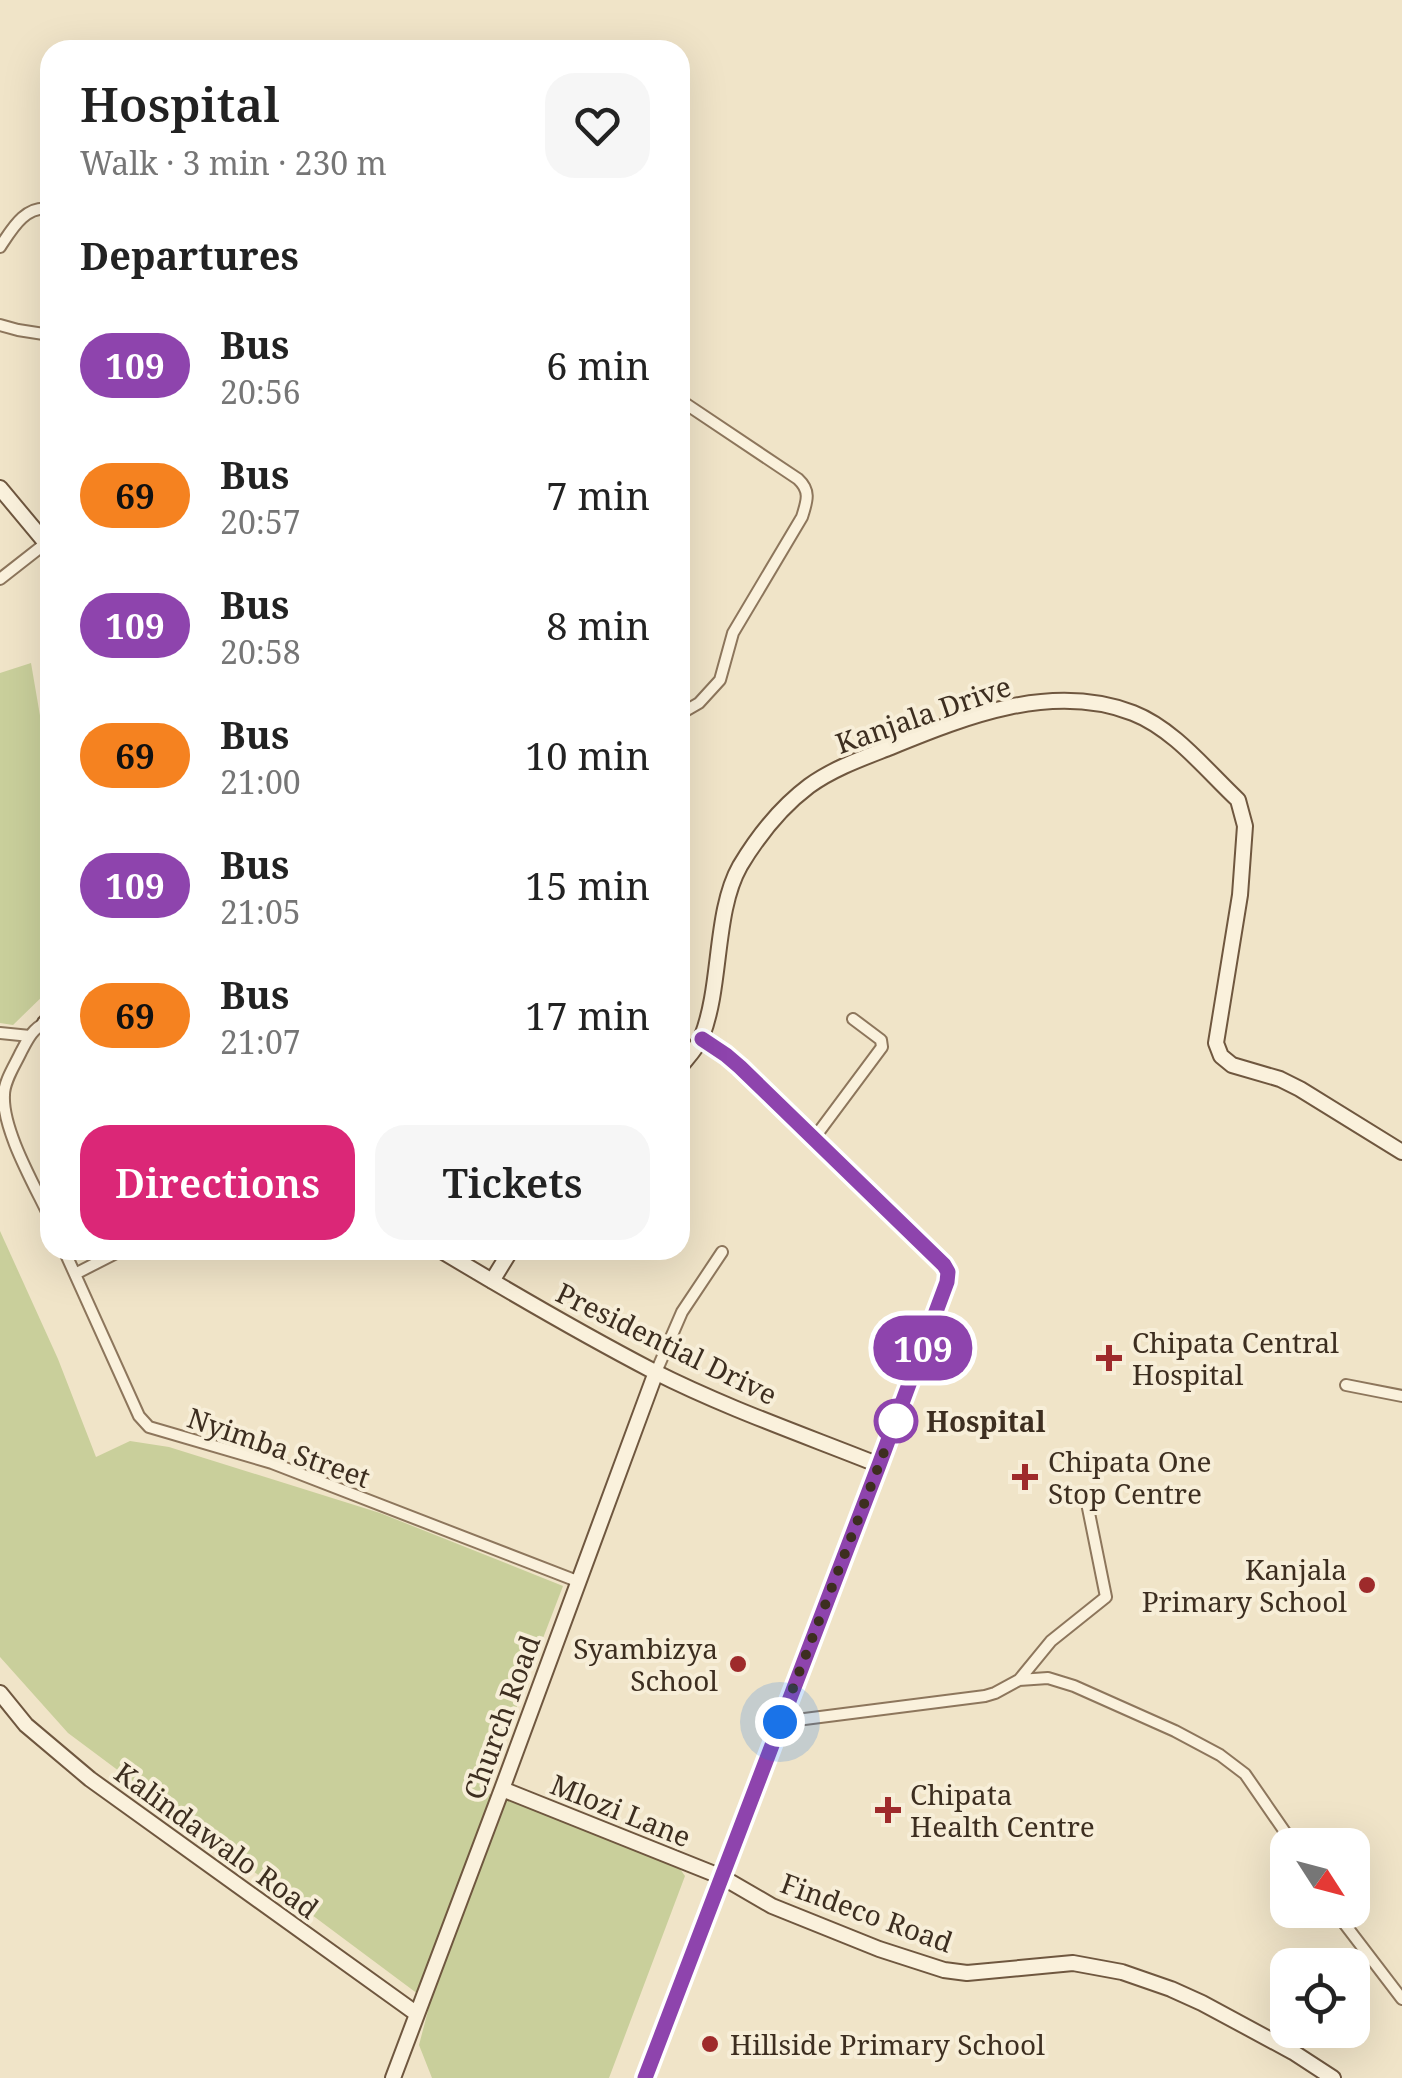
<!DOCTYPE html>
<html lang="en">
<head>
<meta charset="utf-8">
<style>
  body { margin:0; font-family:"Noto Serif",serif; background:#f6f6f6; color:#222; height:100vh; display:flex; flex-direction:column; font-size:38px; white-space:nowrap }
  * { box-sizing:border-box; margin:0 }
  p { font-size:32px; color:#767676 }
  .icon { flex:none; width:55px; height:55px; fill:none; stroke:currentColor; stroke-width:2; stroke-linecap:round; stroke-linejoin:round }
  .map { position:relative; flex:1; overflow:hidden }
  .details { position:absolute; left:40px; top:40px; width:650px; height:1220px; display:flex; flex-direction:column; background:#fff; border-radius:30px; box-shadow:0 10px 40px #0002 }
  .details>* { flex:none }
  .badge { padding:0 20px; border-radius:32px; font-size:35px; line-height:65px }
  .needle { width:65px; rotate:126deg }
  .fabs { position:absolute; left:1270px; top:1828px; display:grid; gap:20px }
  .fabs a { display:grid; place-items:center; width:100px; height:100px; border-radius:20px; background:#fff; box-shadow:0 10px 40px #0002; font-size:50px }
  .you { position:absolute; width:50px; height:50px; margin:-25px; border:8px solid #fff; border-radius:50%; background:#1a73e8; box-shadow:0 0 0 15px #1a73e833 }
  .map>.badge { position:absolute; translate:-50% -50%; box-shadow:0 0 0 5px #fff }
  h2 { padding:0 40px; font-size:38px; line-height:90px }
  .round { display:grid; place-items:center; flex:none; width:105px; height:105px; border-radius:30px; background:#f6f6f6 }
  .summary { display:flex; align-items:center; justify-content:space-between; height:170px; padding:0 40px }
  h1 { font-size:48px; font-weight:600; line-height:75px }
  .cta { display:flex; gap:20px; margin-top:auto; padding:20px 40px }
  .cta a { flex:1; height:115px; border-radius:30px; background:#db2777; color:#fff; font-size:40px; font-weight:600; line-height:115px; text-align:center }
  .cta a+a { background:#f6f6f6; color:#222 }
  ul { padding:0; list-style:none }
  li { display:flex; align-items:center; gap:30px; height:130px; padding:0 40px }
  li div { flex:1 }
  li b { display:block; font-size:38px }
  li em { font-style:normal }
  li .badge { min-width:110px; font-weight:700; text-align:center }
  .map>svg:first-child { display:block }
  .green { fill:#c9cf9b }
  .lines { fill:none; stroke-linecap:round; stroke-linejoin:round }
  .street-casing { stroke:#8d765c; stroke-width:14 }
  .secondary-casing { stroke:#6f573f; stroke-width:18 }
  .street { stroke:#faf1dc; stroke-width:10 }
  .secondary { stroke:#faf1dc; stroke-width:14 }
  .line-casing { stroke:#fff; stroke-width:22 }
  .line { stroke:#8e44ad; stroke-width:15 }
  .walk { stroke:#3d2e20; stroke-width:10; stroke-dasharray:0 18 }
  .poi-dot { fill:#9e2a2b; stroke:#f7eed8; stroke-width:4 }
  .stop-dot { fill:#fff; stroke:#8e44ad; stroke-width:5 }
  .labels { text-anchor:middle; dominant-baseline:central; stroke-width:8; stroke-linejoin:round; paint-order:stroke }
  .street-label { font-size:28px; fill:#3d2e20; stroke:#f7eed8 }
  .poi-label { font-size:28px; fill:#3d2e20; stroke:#f7eed8; text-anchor:start }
  .stop-label { font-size:28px; font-weight:bold; fill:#3d2e20; stroke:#f7eed8; text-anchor:start }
</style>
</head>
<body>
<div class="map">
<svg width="1402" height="2078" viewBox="0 0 1402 2078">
  <rect width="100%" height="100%" fill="#f0e4c8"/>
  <!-- green -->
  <path class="green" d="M31 663 50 774V989L13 1025 0 1023V673Z
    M0 1231 58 1359 96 1457 130 1441 169 1447 380 1513 563 1586 484 1792 675 1862 685 1876 609 2078H432L419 2045 430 2003 68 1733 0 1657Z"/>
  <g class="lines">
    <!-- street casing -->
    <g class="street-casing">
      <path id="street" d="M0 247C12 229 25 205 50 209
        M0 325 18 330 50 335
        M680 400 798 479C811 491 807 501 802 517L733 633 720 680 699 703 680 714
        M0 579 46 543
        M45 1023C32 1029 27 1041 21 1052 15 1065 4 1081 4 1095 2 1130 35 1186 50 1218
        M0 1033 30 1036
        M815 1137 882 1047 881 1040 853 1019
        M64 1250 139 1416 149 1427 272 1463 577 1581
        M75 1274 122 1250
        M656 1372 682 1312 722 1252
        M1346 1385 1402 1396
        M1019 1680 1051 1641 1106 1597 1087 1503
        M781 1722 985 1696 995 1693 1019 1680 1048 1678 1074 1686 1175 1731 1220 1755 1245 1774 1294 1845
        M1334 1910 1402 1999"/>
    </g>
    <!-- secondary casing -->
    <g class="secondary-casing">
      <path id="secondary" d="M0 488 50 548
        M45 1023 50 1026
        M680 1067C687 1058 698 1047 702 1036 722 985 714 912 740 866 758 836 781 807 809 786 834 768 863 758 891 747 967 716 1052 682 1133 713 1174 729 1206 770 1238 800L1245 826 1240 895 1216 1043 1221 1056 1232 1065 1280 1079 1300 1089 1402 1152
        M440 1250C510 1292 580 1333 653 1371 726 1408 804 1435 879 1465
        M492 1281 511 1250
        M0 1693 26 1725 90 1779 417 2014
        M502 1789 722 1877 772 1906 879 1949 944 1970 967 1973 1073 1963 1122 1972 1171 1989 1202 2003 1293 2052 1333 2078
        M393 2078 502 1789 656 1372
        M645 2078 947 1282 948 1271 944 1265 740 1067 726 1055 702 1039"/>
    </g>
    <!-- street -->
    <use href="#street" class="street"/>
    <!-- secondary -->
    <use href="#secondary" class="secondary"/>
  </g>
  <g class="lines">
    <!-- line casing -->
    <g class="line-casing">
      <path id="line" d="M645 2078 879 1465 947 1282 948 1272 944 1265 740 1067 726 1055 702 1039"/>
    </g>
    <!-- line -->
    <use href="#line" class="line"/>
    <!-- walk -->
    <path class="walk" d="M780 1722 896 1421"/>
  </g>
  <!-- markers -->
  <g class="poi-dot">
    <path d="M1104 1343h10v10h10v10h-10v10h-10v-10h-10v-10h10z"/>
    <path d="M1020 1462h10v10h10v10h-10v10h-10v-10h-10v-10h10z"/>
    <circle cx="1367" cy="1585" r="10"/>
    <circle cx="738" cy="1664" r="10"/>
    <path d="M883 1795h10v10h10v10h-10v10h-10v-10h-10v-10h10z"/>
    <circle cx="710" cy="2044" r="10"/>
  </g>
  <circle class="stop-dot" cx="896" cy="1421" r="20"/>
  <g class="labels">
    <!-- street labels -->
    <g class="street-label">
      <text transform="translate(923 714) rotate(-19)">Kanjala Drive</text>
      <text transform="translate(667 1343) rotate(26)">Presidential Drive</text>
      <text transform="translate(279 1447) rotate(19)">Nyimba Street</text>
      <text transform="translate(501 1717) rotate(-70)">Church Road</text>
      <text transform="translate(621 1810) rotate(22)">Mlozi Lane</text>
      <text transform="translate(217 1840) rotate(36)">Kalindawalo Road</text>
      <text transform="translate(867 1912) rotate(20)">Findeco Road</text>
    </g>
    <!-- poi labels -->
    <g class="poi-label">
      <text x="1132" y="1342">Chipata Central<tspan x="1132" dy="32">Hospital</tspan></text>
      <text x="1048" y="1461">Chipata One<tspan x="1048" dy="32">Stop Centre</tspan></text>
      <text x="1347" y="1569" text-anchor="end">Kanjala<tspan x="1347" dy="32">Primary School</tspan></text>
      <text x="718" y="1648" text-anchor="end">Syambizya<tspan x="718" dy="32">School</tspan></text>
      <text x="910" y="1794">Chipata<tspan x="910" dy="32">Health Centre</tspan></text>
      <text x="730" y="2044">Hillside Primary School</text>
    </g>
    <!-- stop labels -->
    <g class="stop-label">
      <text x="926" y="1421">Hospital</text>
    </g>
  </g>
</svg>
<div class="fabs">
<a><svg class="needle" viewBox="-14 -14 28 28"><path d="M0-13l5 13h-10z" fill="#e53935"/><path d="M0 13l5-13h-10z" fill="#767676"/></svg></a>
<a><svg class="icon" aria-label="locate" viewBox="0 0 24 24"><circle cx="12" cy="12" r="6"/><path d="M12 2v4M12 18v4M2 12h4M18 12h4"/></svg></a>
</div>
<div class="you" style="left:780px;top:1722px"></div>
<b class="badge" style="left:923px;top:1348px;background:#8e44ad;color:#fff">109</b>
<section class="details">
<div class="summary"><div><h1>Hospital</h1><p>Walk · 3 min · 230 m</p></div><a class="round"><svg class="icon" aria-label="heart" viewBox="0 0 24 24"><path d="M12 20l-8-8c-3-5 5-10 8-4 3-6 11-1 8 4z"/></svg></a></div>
<h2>Departures</h2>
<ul>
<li><span class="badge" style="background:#8e44ad;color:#fff">109</span><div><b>Bus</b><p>20:56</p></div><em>6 min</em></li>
<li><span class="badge" style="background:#f58220;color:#111">69</span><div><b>Bus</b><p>20:57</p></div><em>7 min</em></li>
<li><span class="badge" style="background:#8e44ad;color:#fff">109</span><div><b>Bus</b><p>20:58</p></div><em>8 min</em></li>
<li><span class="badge" style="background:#f58220;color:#111">69</span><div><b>Bus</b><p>21:00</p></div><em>10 min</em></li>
<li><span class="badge" style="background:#8e44ad;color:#fff">109</span><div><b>Bus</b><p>21:05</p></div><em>15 min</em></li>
<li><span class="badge" style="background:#f58220;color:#111">69</span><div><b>Bus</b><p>21:07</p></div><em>17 min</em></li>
</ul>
<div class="cta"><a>Directions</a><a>Tickets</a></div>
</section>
</div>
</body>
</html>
